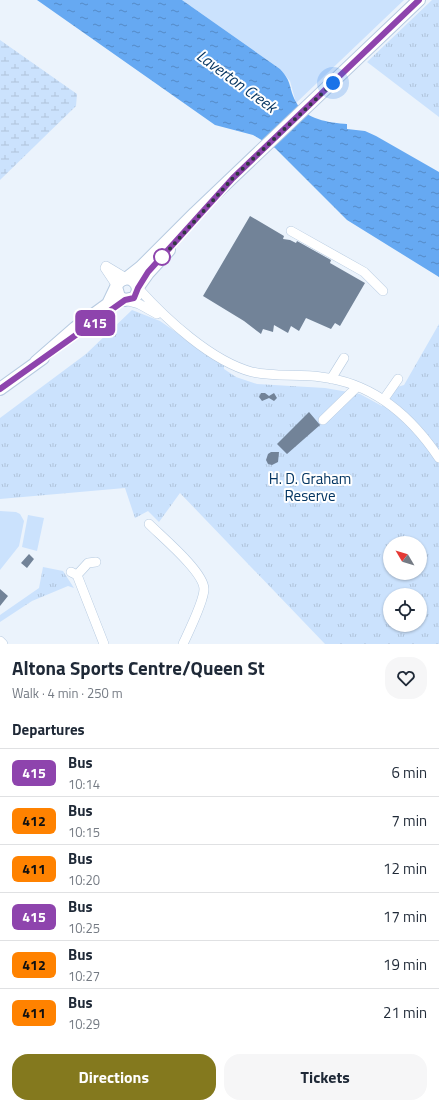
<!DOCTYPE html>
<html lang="en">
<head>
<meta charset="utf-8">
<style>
  body { margin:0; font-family:"Titillium Web",sans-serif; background:#f6f6f7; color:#1f2937; height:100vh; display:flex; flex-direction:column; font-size:15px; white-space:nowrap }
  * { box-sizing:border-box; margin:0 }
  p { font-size:13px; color:#747a83 }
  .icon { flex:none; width:22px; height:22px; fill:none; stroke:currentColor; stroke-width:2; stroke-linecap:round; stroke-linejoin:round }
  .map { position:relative; height:644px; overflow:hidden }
  .panel { display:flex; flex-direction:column; background:#fff; flex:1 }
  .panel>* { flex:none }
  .badge { padding:0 8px; border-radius:6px; font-size:14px; line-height:26px }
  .needle { width:26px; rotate:308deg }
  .fabs { position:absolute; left:383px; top:536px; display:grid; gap:8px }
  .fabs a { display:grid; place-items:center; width:44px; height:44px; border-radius:50%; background:#fff; box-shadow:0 1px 3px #0004; font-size:20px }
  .you { position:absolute; width:20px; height:20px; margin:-10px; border:3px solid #fff; border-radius:50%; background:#1a73e8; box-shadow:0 0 0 6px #1a73e833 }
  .map>.badge { position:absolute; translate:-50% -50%; box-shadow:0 0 0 2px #fff }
  h2 { padding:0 12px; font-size:15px; line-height:36px }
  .round { display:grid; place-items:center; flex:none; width:42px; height:42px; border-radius:16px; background:#f6f6f7 }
  .headline { display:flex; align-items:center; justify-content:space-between; height:68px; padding:0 12px }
  h1 { font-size:19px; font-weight:700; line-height:30px }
  .primary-button { display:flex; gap:8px; margin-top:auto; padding:8px 12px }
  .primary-button a { flex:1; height:46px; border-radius:16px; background:#84791e; color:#fff; font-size:16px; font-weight:700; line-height:46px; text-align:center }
  .primary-button a+a { background:#f6f6f7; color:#1f2937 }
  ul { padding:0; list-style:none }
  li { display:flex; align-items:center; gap:12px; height:48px; padding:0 12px; border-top:1px solid #e0e1e3 }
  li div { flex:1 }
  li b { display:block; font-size:15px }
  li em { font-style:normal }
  li .badge { min-width:44px; font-weight:700; text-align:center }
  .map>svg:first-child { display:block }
  .grass { fill:#cbe2fd }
  .wetland { fill:url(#wetland-marsh) }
  .park { fill:url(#park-tufts); fill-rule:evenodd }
  .water { fill:url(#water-ripples) }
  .building { fill:#728398 }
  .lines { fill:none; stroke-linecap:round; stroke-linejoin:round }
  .minor-casing { stroke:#b6cae0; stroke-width:10 }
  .major-casing { stroke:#b6cae0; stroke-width:14 }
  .minor { stroke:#fff; stroke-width:9 }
  .major { stroke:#fff; stroke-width:12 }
  .line-casing { stroke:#fff; stroke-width:9 }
  .line { stroke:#8e44ad; stroke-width:6 }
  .walk { stroke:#303841; stroke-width:4; stroke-dasharray:0 7.2 }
  .stop-dot { fill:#fff; stroke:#8e44ad; stroke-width:2 }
  .labels { text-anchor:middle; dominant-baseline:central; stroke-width:4; stroke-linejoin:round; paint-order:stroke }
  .park-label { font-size:15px; fill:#033562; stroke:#fff }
  .water-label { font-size:16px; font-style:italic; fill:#00315e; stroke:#fff }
</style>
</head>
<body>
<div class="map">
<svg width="439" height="644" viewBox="0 0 439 644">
  <defs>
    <pattern id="wetland-marsh" width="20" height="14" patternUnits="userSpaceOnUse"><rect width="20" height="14" fill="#cbe2fd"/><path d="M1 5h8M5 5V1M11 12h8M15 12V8" fill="none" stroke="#afc3da"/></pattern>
    <pattern id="park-tufts" width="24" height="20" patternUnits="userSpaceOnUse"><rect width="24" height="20" fill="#cbe2fd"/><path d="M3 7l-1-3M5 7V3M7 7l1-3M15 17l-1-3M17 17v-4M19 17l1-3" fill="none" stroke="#afc3da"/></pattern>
    <pattern id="water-ripples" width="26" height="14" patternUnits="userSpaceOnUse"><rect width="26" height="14" fill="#66a9f2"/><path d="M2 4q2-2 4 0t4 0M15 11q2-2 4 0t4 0" fill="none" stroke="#548bc6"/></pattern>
  </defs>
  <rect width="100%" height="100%" fill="#ebf3fc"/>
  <!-- grass -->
  <path class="grass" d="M182 0H404L296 103 290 81 280 69Z
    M0 511 16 512 20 514 24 521 19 546 0 570Z
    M28 515 44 518 37 551 22 547Z"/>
  <!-- wetland -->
  <path class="wetland" d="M0 40 77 94 76 106 0 180Z"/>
  <!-- park -->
  <path class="park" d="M432 0H439V117L367 62Z
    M132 310 160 321 224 365V369L236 377 257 384 325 388 360 394 382 406 397 387 404 385 439 324V644H325L180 493 159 522 148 511 135 518 125 488 0 499V418L86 354ZM390 543H420V573H390ZM390 595H420V625H390Z
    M43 567 63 571 74 588 68 586 32 601 0 622V615L39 588Z"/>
  <!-- water -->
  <path class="water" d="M37 0H182L280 69C293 83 288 87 296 102 304 119 330 123 347 124V129L365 131 376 136 439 172V277L347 220 275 148 253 135 215 125Z"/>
  <!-- building -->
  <path class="building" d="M250 216 284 236 283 239 290 240 296 243 297 241 331 260 330 263 365 283 340 326 335 323 331 329 306 318 299 331 291 326 288 333 274 325 273 332 263 329 261 334 244 321 203 296Z
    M261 393H265L269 396 274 393 277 398 274 401 269 398 262 401 259 397Z
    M309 412 320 425 287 454 277 444Z
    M271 452H279L278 462 272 465 268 464 266 460 268 454Z
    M29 554 34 559 27 568 21 563Z
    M0 589 8 596 0 606Z"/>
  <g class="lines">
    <!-- minor casing -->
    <g class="minor-casing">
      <path id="minor" d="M291 231 364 272 383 291
        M117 286 105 268 106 266 126 278
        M138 288C166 319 211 361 252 372 271 377 300 374 321 377 373 383 411 416 439 458
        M128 301 139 304 157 314
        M331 379 344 358
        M384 399 398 379
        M323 420 357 387
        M149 524C162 537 204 572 204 589 204 601 189 631 183 644
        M71 572 77 575 88 563 96 562
        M77 575 104 644
        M0 641 3 644"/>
    </g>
    <!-- major casing -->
    <g class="major-casing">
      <path id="major" d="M127 278 141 267 195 213 419 0
        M138 287 148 273 169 250
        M36 362 75 328 108 304 118 283C129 271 145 286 134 298L125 300 119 297 116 287
        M0 389 43 358"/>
    </g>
    <!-- minor -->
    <use href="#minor" class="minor"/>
    <!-- major -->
    <use href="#major" class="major"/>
  </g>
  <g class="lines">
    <!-- line casing -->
    <g class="line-casing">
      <path id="line" d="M0 389 125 300 134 298 138 288 148 272 233 178 419 0"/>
    </g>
    <!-- line -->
    <use href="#line" class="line"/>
    <!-- walk -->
    <path class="walk" d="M162 257 159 261 233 178 333 83"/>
  </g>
  <!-- markers -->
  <circle class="stop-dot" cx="162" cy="257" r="8"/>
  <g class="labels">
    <!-- park labels -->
    <g class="park-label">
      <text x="310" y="478">H. D. Graham<tspan x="310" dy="17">Reserve</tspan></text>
    </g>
    <!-- water labels -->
    <g class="water-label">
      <text transform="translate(237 81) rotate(36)">Laverton Creek</text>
    </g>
  </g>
</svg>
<div class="fabs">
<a><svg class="needle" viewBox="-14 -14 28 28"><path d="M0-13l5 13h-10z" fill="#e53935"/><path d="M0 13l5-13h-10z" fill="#747a83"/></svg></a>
<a><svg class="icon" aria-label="locate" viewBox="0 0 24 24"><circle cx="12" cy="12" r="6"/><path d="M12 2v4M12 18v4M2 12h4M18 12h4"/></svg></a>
</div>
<div class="you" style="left:333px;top:83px"></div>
<b class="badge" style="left:95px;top:323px;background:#8e44ad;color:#fff">415</b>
</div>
<section class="panel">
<div class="headline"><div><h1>Altona Sports Centre/Queen St</h1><p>Walk · 4 min · 250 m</p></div><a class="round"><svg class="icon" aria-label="heart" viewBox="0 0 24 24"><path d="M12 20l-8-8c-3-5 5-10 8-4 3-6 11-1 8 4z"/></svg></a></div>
<h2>Departures</h2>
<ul>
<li><span class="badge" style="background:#8e44ad;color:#fff">415</span><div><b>Bus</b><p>10:14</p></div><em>6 min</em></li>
<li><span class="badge" style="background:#ff8200;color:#111">412</span><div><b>Bus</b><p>10:15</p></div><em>7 min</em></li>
<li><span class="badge" style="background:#ff8200;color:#111">411</span><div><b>Bus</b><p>10:20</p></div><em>12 min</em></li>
<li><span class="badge" style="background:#8e44ad;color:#fff">415</span><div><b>Bus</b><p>10:25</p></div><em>17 min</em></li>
<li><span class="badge" style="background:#ff8200;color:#111">412</span><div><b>Bus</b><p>10:27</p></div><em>19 min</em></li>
<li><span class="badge" style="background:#ff8200;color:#111">411</span><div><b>Bus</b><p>10:29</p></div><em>21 min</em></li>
</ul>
<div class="primary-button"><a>Directions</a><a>Tickets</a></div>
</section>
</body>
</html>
